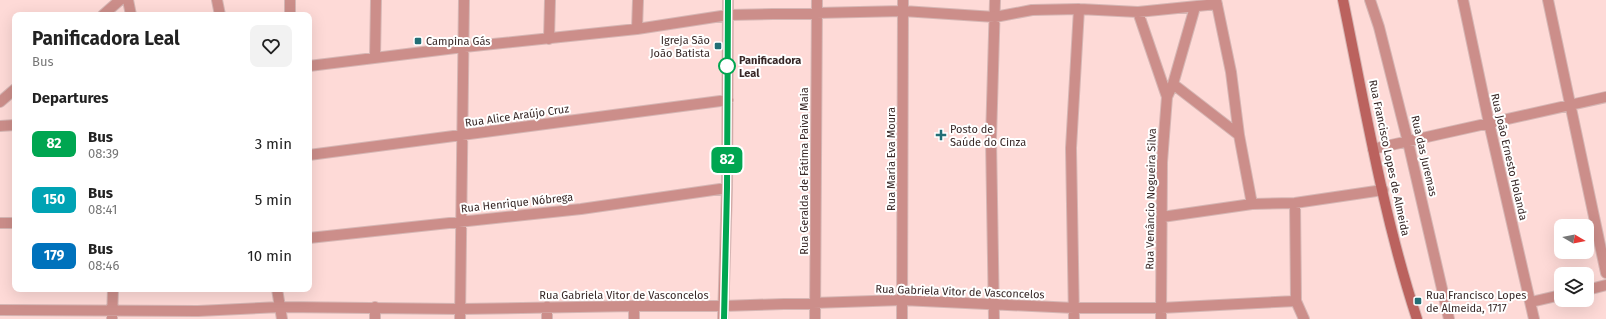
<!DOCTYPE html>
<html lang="en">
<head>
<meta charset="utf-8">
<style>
  body { margin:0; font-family:"Fira Sans",sans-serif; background:#f2f2f2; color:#222; height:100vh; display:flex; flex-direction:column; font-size:15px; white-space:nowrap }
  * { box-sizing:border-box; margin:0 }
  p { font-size:13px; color:#767676 }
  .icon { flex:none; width:22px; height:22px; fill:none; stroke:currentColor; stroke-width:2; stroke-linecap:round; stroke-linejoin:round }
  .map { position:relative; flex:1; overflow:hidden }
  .panel { position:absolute; left:12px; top:12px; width:300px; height:280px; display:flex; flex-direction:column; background:#fff; border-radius:8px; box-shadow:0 4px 16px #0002 }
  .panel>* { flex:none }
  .badge { padding:0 8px; border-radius:6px; font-size:14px; line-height:26px }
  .needle { width:26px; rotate:100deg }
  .tools { position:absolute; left:1554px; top:219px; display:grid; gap:8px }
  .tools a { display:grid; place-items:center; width:40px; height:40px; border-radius:8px; background:#fff; box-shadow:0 4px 16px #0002; font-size:20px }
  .map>.badge { position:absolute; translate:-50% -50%; box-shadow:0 0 0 2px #fff }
  h2 { padding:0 20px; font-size:15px; line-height:36px }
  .round { display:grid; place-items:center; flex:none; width:42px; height:42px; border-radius:8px; background:#f2f2f2 }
  .overview { display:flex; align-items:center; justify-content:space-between; height:68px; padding:0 20px }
  h1 { font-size:19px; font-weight:700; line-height:30px }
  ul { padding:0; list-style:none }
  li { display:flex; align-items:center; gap:12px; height:56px; padding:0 20px }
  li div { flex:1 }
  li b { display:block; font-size:15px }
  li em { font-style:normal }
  li .badge { min-width:44px; font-weight:700; text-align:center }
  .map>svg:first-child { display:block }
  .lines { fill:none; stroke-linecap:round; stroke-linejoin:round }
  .street-casing { stroke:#d6b6b4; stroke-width:12 }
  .secondary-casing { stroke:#d6b6b4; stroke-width:12 }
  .street { stroke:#cc8e8a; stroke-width:10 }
  .secondary { stroke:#bb625e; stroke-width:10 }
  .line-casing { stroke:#fff; stroke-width:9 }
  .line { stroke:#00a651; stroke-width:6 }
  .poi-dot { fill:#236e75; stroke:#fff; stroke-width:1.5 }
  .stop-dot { fill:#fff; stroke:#00a651; stroke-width:2 }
  .labels { text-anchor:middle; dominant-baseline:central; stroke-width:4; stroke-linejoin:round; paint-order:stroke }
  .poi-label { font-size:11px; fill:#382827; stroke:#fff; text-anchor:start }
  .stop-label { font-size:11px; font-weight:bold; fill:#382827; stroke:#fff; text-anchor:start }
  .street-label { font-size:11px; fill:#382827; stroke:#fff }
</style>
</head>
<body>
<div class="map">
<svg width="1606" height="319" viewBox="0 0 1606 319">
  <rect width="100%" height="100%" fill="#fedad7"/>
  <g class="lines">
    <!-- street casing -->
    <g class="street-casing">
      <path id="street" d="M128 0 131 15
        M217 0 220 15
        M1216 0 1231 72 1239 135 1252 204
        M1370 0 1379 27 1408 142 1449 319
        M1463 0 1489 123 1534 319
        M1548 0 1606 273
        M1138 12 1167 97 1162 162 1161 319
        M103 15 120 0
        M290 15V0
        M637 29 638 0
        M549 39 550 0
        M375 58 376 0
        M309 66 464 47 637 29 728 15 903 11 995 17 1032 10 1079 9 1138 12 1217 4
        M1173 84 1239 135
        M1167 97 1173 84 1195 7
        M0 102 15 89
        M0 126 15 125
        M1373 149 1606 97
        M309 155 728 100
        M1295 203 1296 301 1304 319
        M1162 217 1252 204 1295 203 1383 190
        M0 223H15
        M309 238 581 209 727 188
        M277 289 282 319
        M1587 290 1606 285
        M1531 302 1561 295
        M375 307V319
        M547 307V319
        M0 310 198 311 281 307 460 309 634 306H723L902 300 1074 308H1161L1296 301
        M112 319 113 289
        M460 319 464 0
        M634 319V306
        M723 319 727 188 728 0
        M815 319 817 0
        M902 319 903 0
        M994 319 991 139 995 0
        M1074 319 1071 148 1079 9"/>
    </g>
    <!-- secondary casing -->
    <g class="secondary-casing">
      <path id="secondary" d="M1343 0C1365 107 1383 215 1417 319"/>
    </g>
    <!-- street -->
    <use href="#street" class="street"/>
    <!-- secondary -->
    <use href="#secondary" class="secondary"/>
  </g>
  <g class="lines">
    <!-- line casing -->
    <g class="line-casing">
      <path id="line" d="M724 319 727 188 728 0"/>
    </g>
    <!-- line -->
    <use href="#line" class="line"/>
  </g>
  <!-- markers -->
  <g class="poi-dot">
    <rect x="414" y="37" width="8" height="8" rx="2"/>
    <rect x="714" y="42" width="8" height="8" rx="2"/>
    <path d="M939 129h4v4h4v4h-4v4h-4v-4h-4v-4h4z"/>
    <rect x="1414" y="297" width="8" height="8" rx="2"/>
  </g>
  <circle class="stop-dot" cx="727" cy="66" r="8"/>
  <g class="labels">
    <!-- poi labels -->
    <g class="poi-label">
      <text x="710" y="40" text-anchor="end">Igreja São<tspan x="710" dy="13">João Batista</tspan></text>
      <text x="426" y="41">Campina Gás</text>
      <text x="950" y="129">Posto de<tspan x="950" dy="13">Saúde do Cinza</tspan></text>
      <text x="1426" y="295">Rua Francisco Lopes<tspan x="1426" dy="13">de Almeida, 1717</tspan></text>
    </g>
    <!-- stop labels -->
    <g class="stop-label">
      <text x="739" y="60">Panificadora<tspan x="739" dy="13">Leal</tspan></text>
    </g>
    <!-- street labels -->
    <g class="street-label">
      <text transform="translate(517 116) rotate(-8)">Rua Alice Araújo Cruz</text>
      <text transform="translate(1424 156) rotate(77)">Rua das Juremas</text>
      <text transform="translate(1509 157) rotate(77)">Rua João Ernesto Holanda</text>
      <text transform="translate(1389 158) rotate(78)">Rua Francisco Lopes de Almeida</text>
      <text transform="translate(891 159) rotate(-90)">Rua Maria Eva Moura</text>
      <text transform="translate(804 171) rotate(-90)">Rua Geralda de Fátima Paiva Maia</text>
      <text transform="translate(1151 199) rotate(-89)">Rua Venâncio Nogueira Silva</text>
      <text transform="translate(517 203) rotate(-6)">Rua Henrique Nóbrega</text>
      <text transform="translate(960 292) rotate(2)">Rua Gabriela Vitor de Vasconcelos</text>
      <text x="624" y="295">Rua Gabriela Vitor de Vasconcelos</text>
    </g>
  </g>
</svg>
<div class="tools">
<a><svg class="needle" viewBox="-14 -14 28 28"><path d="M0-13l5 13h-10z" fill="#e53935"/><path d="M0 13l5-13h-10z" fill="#767676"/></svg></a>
<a><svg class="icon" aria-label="layers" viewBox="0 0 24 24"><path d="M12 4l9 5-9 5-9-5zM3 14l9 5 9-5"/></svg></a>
</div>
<b class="badge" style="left:727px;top:160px;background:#00a651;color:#fff">82</b>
<section class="panel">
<div class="overview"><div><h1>Panificadora Leal</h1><p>Bus</p></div><a class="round"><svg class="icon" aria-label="heart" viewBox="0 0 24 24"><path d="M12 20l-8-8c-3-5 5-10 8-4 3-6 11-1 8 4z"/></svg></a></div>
<h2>Departures</h2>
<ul>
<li><span class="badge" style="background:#00a651;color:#fff">82</span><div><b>Bus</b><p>08:39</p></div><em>3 min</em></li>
<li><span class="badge" style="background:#00a3b4;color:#fff">150</span><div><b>Bus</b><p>08:41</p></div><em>5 min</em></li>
<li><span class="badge" style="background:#0072bc;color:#fff">179</span><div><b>Bus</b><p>08:46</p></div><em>10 min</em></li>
</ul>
</section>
</div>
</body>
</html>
